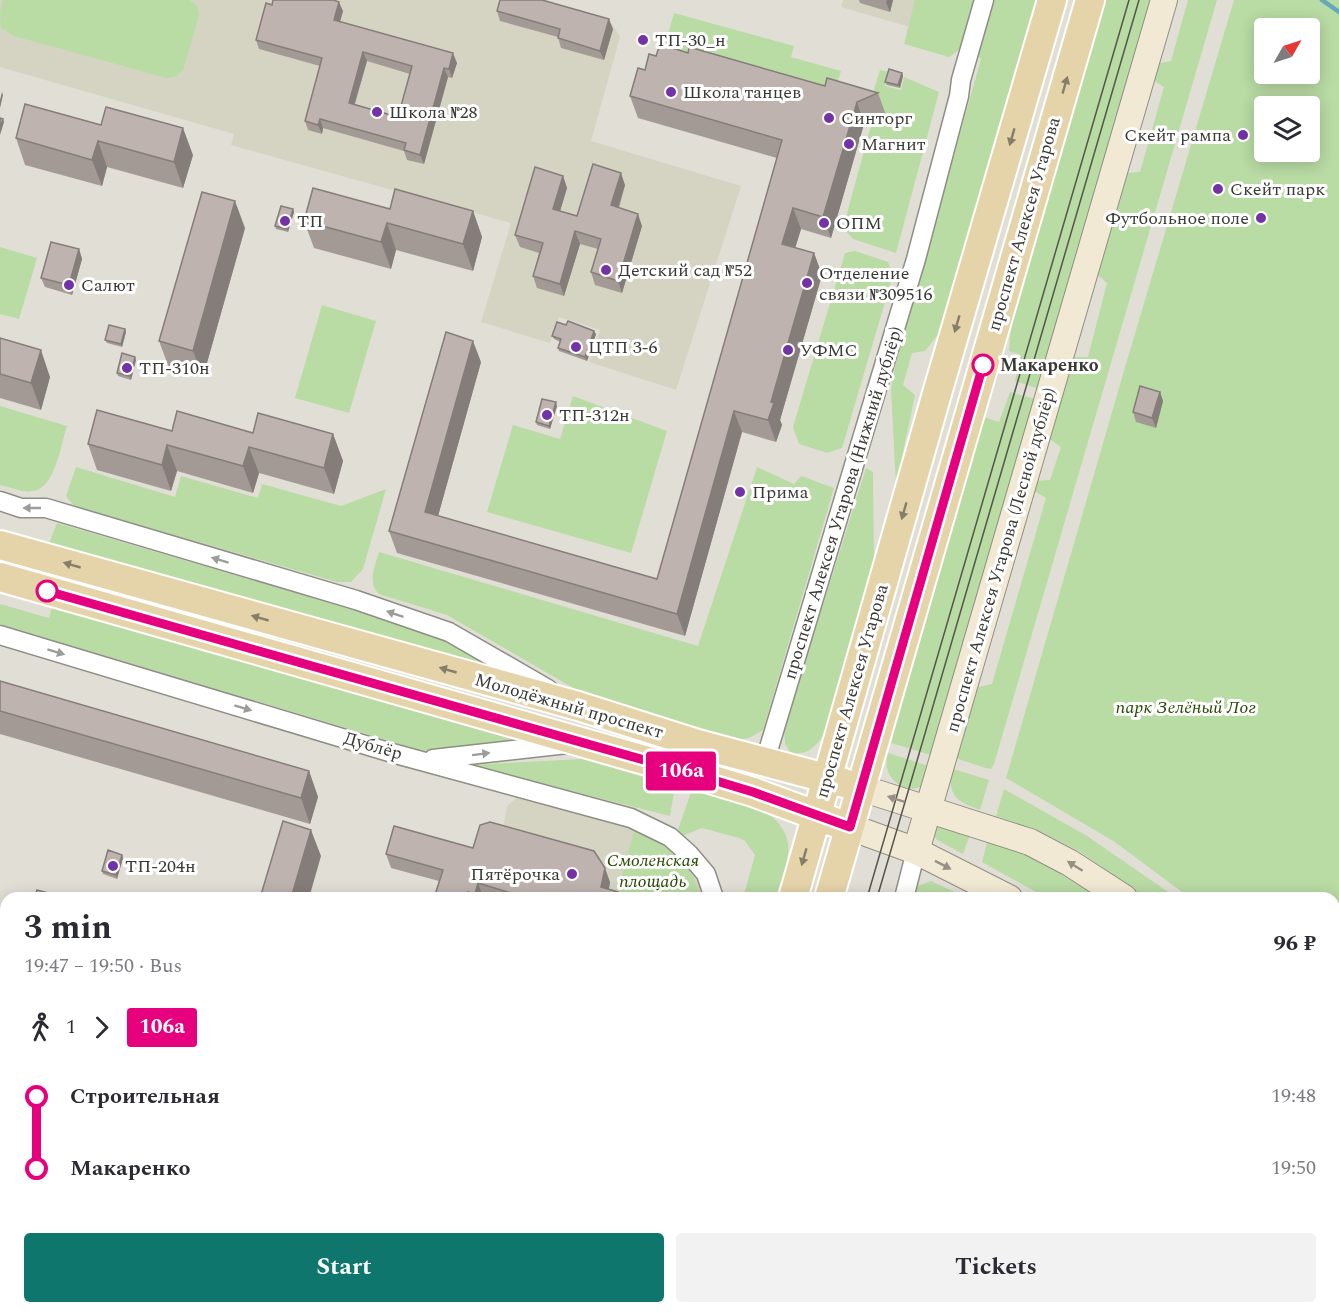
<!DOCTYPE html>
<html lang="en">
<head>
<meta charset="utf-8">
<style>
  body { margin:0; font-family:Spectral,serif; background:#f2f2f3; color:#2b2b33; height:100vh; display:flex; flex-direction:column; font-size:22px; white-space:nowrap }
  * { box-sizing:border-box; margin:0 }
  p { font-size:20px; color:#7c7c81 }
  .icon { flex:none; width:33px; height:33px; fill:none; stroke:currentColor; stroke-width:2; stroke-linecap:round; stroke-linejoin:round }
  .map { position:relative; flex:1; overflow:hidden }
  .panel { position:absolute; left:0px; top:892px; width:1340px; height:422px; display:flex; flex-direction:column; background:#fff; border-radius:18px 18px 0 0; box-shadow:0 3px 15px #0003 }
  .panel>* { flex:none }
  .badge { padding:0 12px; border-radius:4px; font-size:21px; line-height:39px }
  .needle { width:39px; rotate:51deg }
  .controls { position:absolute; left:1254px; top:18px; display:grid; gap:12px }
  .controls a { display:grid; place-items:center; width:66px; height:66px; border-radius:6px; background:#fff; box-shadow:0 3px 15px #0003; font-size:30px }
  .map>.badge { position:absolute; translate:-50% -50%; box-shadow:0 0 0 3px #fff }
  .legs { display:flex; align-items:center; gap:9px; height:66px; padding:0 24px; font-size:20px }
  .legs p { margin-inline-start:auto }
  .summary { display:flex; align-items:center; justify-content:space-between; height:102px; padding:0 24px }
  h1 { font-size:33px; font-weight:700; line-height:45px }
  .cta { display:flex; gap:12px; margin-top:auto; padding:12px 24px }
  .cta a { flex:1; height:69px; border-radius:6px; background:#0f766e; color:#fff; font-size:24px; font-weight:700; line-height:69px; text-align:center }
  .cta a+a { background:#f2f2f3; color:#2b2b33 }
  ul { padding:0 24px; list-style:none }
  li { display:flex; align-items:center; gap:21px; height:72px; font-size:22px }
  li i { display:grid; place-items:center; width:9px; height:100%; margin:0 8px; background:currentColor }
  li i::after { content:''; width:15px; height:15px; margin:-8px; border:4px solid; border-radius:50%; background:#fff }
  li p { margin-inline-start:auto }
  li:first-child i { background:linear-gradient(#0000 50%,currentColor 0) }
  li:last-child i { background:linear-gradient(currentColor 50%,#0000 0) }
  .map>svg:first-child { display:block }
  .built { fill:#d5d3c2 }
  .green { fill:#b9dba4; fill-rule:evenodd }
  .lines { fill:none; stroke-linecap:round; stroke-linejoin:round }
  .stream { stroke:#66a8b9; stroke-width:4.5 }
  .street-casing { stroke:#8f8e85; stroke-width:21 }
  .secondary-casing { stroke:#8f8e85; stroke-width:28 }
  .primary-casing { stroke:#fff; stroke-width:32 }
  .street { stroke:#fff; stroke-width:18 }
  .secondary { stroke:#f2e9d4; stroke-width:26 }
  .primary { stroke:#e5d3a9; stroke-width:28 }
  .tram { stroke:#55544f; stroke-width:1.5 }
  .wall { fill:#a39a96; fill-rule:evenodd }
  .shaded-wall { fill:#857d7a }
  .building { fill:#beb3af; stroke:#857d7a; stroke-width:1.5; fill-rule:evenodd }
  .oneway { fill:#867e69 }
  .oneway2 { fill:#9c9c9a }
  .oneway3 { fill:#969184 }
  .line-1-casing { stroke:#fff; stroke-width:14 }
  .line-1 { stroke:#e6007e; stroke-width:9 }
  .poi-dot { fill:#7332a6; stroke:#fff; stroke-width:2 }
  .stop-1-dot { fill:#fff; stroke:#e6007e; stroke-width:3 }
  .labels { text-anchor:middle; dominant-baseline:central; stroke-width:6; stroke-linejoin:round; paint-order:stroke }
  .poi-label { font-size:18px; fill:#393935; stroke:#fff; text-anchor:start }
  .street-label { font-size:18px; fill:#393935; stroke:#fff }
  .stop-label { font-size:18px; font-weight:bold; fill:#393935; stroke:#fff; text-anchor:start }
  .park-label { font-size:18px; font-style:italic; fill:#274903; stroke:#fff }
</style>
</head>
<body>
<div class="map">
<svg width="1339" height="1313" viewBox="0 0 1339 1313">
  <rect width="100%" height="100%" fill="#e1dfd5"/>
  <!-- built -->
  <path class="built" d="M0 0H546L601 16 613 25 620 37 591 141 741 186 676 390 589 362 600 330 559 317 550 343 481 322 511 223 231 145 234 134 0 67Z
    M843 0H921L913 28 841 7Z
    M522 793 639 826 674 846 699 875 705 898H491L507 806Z
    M0 1104 6 1105V1308H213L207 1313H0Z"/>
  <!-- green -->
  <path class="green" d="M3 0H189L196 5 199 15 183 70 177 76 167 78 14 36 1 28 0 12Z
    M915 0H977C971 21 970 46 949 57L904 44Z
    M991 0H1038L941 331 925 351 912 353 903 385 915 395 896 486 891 389 895 366 981 59 976 54Z
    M1105 0H1154L1042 390 1015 381 1021 355 1009 351 1011 325Z
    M1188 0H1217L994 764 991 769 986 768 952 757 973 688 992 684 1046 498 1031 489 1035 481 1050 480 1061 447 1048 438 1071 357H1088L1107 283 1094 272 1124 173 1140 172 1164 87 1151 79 1156 64 1171 61Z
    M1234 0H1339V964L1334 971V898H1190L1115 842 1006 778 1126 364ZM1264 28H1310V74H1264ZM1264 106H1310V152H1264Z
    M674 13 794 46 791 57 841 71 834 94 664 48Z
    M880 70 889 72 885 86 901 90 904 77 939 92 896 253 853 239 843 228 870 129 881 118 882 111 869 106Z
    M0 247 37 258 19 319 0 314Z
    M855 251 888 262 893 275 842 448 827 453 799 444 793 427 845 253Z
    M322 305 376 321 349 413 295 398Z
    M1010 392 1039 400 934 756 891 743 984 417 999 422Z
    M573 396 667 431 631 553 487 512 513 425 560 439Z
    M0 406 67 426C61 444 55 489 33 491 23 493 10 487 0 485Z
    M76 467 175 497 181 476 258 498 262 484 341 506 386 489 363 569 351 582H337L74 506 66 496Z
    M757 467 794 484 801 476 834 488 763 730 751 737 740 740 587 696 447 615 379 594C367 582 375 566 379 552L698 646Z
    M866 468 873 472 874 564 825 733C816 746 808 756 791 753L785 744 784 729Z
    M57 523 447 637 524 681 48 546Z
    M0 604 49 618 52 607 518 741 423 751 0 624Z
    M888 753 932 767C930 771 929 777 927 781 915 799 879 783 888 753Z
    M582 759 675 786 670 816 470 765Z
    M950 768 989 780 980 810C955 801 949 796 950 768Z
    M693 786C723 795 783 805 788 844 790 862 781 881 775 898H743L755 855 745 841 739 838 702 828 682 836 678 830Z
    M1004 789 1087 836 1177 898H1146L1079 851 1038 830 996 816Z
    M946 825 970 835 963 854 937 840 932 833 938 826Z
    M635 829C669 838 692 866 701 898H622L618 897 626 859Z
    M988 839 1041 862 1100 898H1047L982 862Z
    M931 881 961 895 960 898H914L918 886Z"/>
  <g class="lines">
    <!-- stream -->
    <path class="stream" d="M1322 0 1339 12"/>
    <!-- street casing -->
    <g class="street-casing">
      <path id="street" d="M0 501 21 508H46L356 600 449 632 548 689
        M0 635 392 753 631 818 670 837 689 854 706 874 714 898
        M433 759 567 744
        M765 761 916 259 959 96 961 80 984 0
        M904 898 916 851
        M1334 1297 1339 1304
        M608 1313 610 1308
        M784 1313 785 1308"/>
    </g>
    <!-- secondary casing -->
    <g class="secondary-casing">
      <path id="secondary" d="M861 788 1030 842 1070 863 1124 898
        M850 827 916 851 1009 898
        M916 851 1164 0
        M1334 1098 1339 1105
        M1334 1211 1339 1219"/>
    </g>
    <!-- primary casing -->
    <g class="primary-casing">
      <path id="primary" d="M0 545 578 706 698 744 844 783
        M0 577 690 773 753 792 834 822
        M793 898 938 390 1052 0
        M829 898 1090 0
        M672 1313 674 1308
        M709 1313 710 1308"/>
    </g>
    <!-- street -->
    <use href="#street" class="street"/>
    <!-- secondary -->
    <use href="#secondary" class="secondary"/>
    <!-- primary -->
    <use href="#primary" class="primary"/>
    <!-- tram -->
    <path class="tram" d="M867 898 1129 0
      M877 898 1139 0
      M757 1313 759 1308"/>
  </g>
  <!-- wall -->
  <path class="wall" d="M859 0H893L890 12 860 3Z
    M272 5 343 11 340 21 457 63 452 78 448 77 424 164 407 160 404 151 323 128 322 134 308 130 305 121 320 66 259 49 256 40ZM367 61 410 74 398 117 355 104Z
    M497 11 613 29 604 60 561 48 558 37 500 21Z
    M688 53 825 86 878 93 886 115 864 124 831 238 801 229 795 248 814 253 822 275 780 420 782 425 776 442 742 432 685 636 397 553 389 531 481 362 438 516 657 579 777 158 638 118 630 96 645 70 656 56Z
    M902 73 903 76 900 88 887 85 885 82Z
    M25 104 193 155 183 188 107 167 102 186 25 165 16 138Z
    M563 176 567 188 560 211 577 216 625 185 619 208 642 226 622 293 595 285 591 272 598 249 580 244 564 296 537 288 533 276 539 253 520 247 515 235Z
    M293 209 294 212 288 232 276 229 275 226Z
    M473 211 482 237 473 271 396 250 391 269 314 248 304 221Z
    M245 228 203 377 169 368 159 341Z
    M79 249 82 259 72 295 45 287 41 278Z
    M125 329 126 332 122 347 107 343 105 340Z
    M596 334 587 361 559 351 558 348 560 342 554 339 552 336Z
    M0 338 50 377 41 410 0 398Z
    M136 360 131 380 118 376 117 373Z
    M1160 392 1163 401 1156 428 1136 422 1133 412Z
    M557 406 550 429 537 425 536 422Z
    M172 431 333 434 343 461 334 494 259 473 253 493 177 471 171 491 97 470 88 444Z
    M0 681 309 771 318 797 310 824 0 734Z
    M473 848 610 882 609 889 624 898H489L483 897 482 898H434L439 881 391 868 386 854Z
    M122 855 123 858 117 879 103 874 102 871Z
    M1339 978V1033L1334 1025V983Z
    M6 1062V1082L0 1080V1069Z
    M0 1132 6 1134V1200L5 1199 0 1217Z
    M0 1229 6 1231V1284L0 1282Z
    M844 1308H939L931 1313H842Z"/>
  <!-- shaded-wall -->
  <path class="shaded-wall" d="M887 0H893L890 12 886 2Z
    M339 2 343 11 338 29 334 20Z
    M609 19 613 29 604 60 600 51Z
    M363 52 367 61 352 112 349 103Z
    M453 53 457 63 452 78 449 69Z
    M444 68 448 77 424 164 420 155Z
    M902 73 903 76 900 88 898 85Z
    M2 92 3 95 0 108V100Z
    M857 102 864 124 831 238 823 217Z
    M3 119 4 122 0 135V128Z
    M320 119 323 128 322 134 318 125Z
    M183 128 193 155 183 188 174 162Z
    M98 141 107 167 102 186 92 160Z
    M621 173 625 185 615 218 611 205Z
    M563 176 567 188 557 221 553 209Z
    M235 201 245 228 203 377 193 351Z
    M793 208 801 229 790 265 782 244Z
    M293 209 294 212 288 232 287 229Z
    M473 211 482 237 473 271 463 244Z
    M638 214 642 226 622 293 618 281Z
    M387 223 396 250 391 269 381 242Z
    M575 231 580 244 564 296 560 284Z
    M79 249 82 259 72 295 69 285Z
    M814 253 822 275 780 420 782 425 776 442 768 420 771 402Z
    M125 329 126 332 122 347 121 344Z
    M594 331 596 334 587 361 585 357Z
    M473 341 481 362 433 534 425 512Z
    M41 350 50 377 41 410 31 383Z
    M135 357 136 360 131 380 130 376Z
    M1160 392 1163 401 1156 428 1152 418Z
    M556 402 557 406 550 429 549 426Z
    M734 411 742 432 685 636 677 614Z
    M333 434 343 461 334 494 324 468Z
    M167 445 177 471 171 491 162 465Z
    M249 447 259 473 253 493 243 466Z
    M309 771 318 797 310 824 301 798Z
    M311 830 321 856 309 898H291Z
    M122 855 123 858 117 879 116 875Z
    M605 868 610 882 607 898 601 887Z
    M478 883 483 897 482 898H477L475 894Z
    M468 892 470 898H466Z
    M6 976V984L0 1005V997Z
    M2 1190 5 1199 0 1217V1195Z
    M268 1308H285L283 1313H266Z
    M524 1308H541L540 1313H522Z
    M914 1308H918L920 1313H912Z"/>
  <!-- building -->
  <path class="building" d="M273 0H333L339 2 334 20 453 53 449 69 444 68 420 155 404 150 406 143 320 119 318 125 305 121 322 58 256 40 266 3 272 5ZM363 52 412 66 398 117 349 103Z
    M500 0H542L609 19 600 51 558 38 560 29 497 11Z
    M660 44 688 53 689 47 825 86 827 78 878 93 857 102 823 217 793 208 782 244 814 253 771 402 774 403 768 420 734 411 677 614 389 531 446 332 473 341 425 512 657 579 782 140 630 96 638 68 645 70 649 54 656 56Z
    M889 69 902 73 898 85 885 82Z
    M25 104 101 125 106 107 183 128 174 162 98 141 92 160 16 138Z
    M0 118 3 119 0 128Z
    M593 164 621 173 611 205 638 214 618 281 591 272 601 239 575 231 560 284 533 276 543 243 515 235 535 167 563 176 553 209 577 216Z
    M313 188 390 209 395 189 473 211 463 244 387 223 381 242 304 221Z
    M202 192 235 201 193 351 159 341Z
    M281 206 293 209 287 229 275 226Z
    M51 242 79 249 69 285 41 278Z
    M568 321 594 331 585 357 558 348 561 339 552 336 557 322 566 325Z
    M109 325 125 329 121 344 105 340Z
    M0 338 41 350 31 383 0 374Z
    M122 353 135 357 130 376 117 373Z
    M1140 386 1160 392 1152 418 1133 412Z
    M542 399 556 402 549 426 536 422Z
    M97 410 172 431 177 411 253 433 258 413 333 434 324 468 249 447 243 466 167 445 162 465 88 444Z
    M0 681 309 771 301 798 0 711Z
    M283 821 311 830 291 898H260Z
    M490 822 594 851 605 868 601 887 618 892 624 898H524V897L478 883 475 894 468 892 466 898H434L443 870 386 854 394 826 473 848 480 825Z
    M108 850 122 855 116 875 102 871Z
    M37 890 67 898H34Z
    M0 954 6 956V976L0 997Z
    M1339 978V1026L1334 1019V983Z
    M3 1061 6 1062V1079L0 1077V1069Z
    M0 1132 6 1134V1191L2 1190 0 1195Z
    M0 1229 6 1231V1275L0 1273Z
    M235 1308H268L266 1313H234Z
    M494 1308H524L522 1313H493Z
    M844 1308H914L912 1313H875L859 1308 857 1313H842Z"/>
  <!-- one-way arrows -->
  <defs><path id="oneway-solid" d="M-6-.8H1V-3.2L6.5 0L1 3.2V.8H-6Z" transform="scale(1.5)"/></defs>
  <g class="oneway">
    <use href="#oneway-solid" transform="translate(1065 85) rotate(-74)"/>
    <use href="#oneway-solid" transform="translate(1012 137) rotate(106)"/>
    <use href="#oneway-solid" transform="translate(957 324) rotate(106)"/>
    <use href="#oneway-solid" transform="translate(904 511) rotate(106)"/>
    <use href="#oneway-solid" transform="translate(72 565) rotate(-164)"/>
    <use href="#oneway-solid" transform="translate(260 618) rotate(-164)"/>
    <use href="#oneway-solid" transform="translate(448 670) rotate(-164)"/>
    <use href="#oneway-solid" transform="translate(804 857) rotate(106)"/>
  </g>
  <g class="oneway2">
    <use href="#oneway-solid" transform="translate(32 508) rotate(-180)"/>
    <use href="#oneway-solid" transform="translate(220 560) rotate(-163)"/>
    <use href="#oneway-solid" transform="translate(395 614) rotate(-161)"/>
    <use href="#oneway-solid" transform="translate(56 652) rotate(17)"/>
    <use href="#oneway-solid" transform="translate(243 708) rotate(17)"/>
    <use href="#oneway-solid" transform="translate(481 754) rotate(-7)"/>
  </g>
  <g class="oneway3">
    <use href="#oneway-solid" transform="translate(896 799) rotate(-162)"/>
    <use href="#oneway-solid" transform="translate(943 865) rotate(27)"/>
    <use href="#oneway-solid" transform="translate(1075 866) rotate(-148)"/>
  </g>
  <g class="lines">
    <!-- line-1 casing -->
    <g class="line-1-casing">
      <path id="line-1" d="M47 591 690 773 753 792 850 827 983 365"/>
    </g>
    <!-- line-1 -->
    <use href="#line-1" class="line-1"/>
  </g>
  <!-- markers -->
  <g class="poi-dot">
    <circle cx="643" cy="40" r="6"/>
    <circle cx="671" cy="92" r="6"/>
    <circle cx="377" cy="112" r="6"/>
    <circle cx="829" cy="118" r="6"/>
    <circle cx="1243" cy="135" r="6"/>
    <circle cx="849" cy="144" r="6"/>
    <circle cx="1218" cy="189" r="6"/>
    <circle cx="1261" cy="218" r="6"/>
    <circle cx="285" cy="221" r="6"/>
    <circle cx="824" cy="223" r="6"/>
    <circle cx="606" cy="270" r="6"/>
    <circle cx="807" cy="283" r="6"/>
    <circle cx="69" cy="285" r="6"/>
    <circle cx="576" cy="347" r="6"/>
    <circle cx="788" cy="350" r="6"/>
    <circle cx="127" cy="368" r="6"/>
    <circle cx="547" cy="415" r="6"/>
    <circle cx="740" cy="492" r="6"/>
    <circle cx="113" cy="866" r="6"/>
    <circle cx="572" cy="874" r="6"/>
  </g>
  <g class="stop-1-dot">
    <circle cx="983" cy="365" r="10"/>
    <circle cx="47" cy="591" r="10"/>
  </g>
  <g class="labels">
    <!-- poi labels -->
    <g class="poi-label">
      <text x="655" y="40">ТП-30_н</text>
      <text x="683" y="92">Школа танцев</text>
      <text x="389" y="112">Школа №28</text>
      <text x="841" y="118">Синторг</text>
      <text x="1231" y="135" text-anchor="end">Скейт рампа</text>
      <text x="861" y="144">Магнит</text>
      <text x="1230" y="189">Скейт парк</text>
      <text x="1249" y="218" text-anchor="end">Футбольное поле</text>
      <text x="297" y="221">ТП</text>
      <text x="836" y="223">ОПМ</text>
      <text x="618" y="270">Детский сад №52</text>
      <text x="819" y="273">Отделение<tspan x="819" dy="21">связи №309516</tspan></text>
      <text x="81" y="285">Салют</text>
      <text x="588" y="347">ЦТП 3-6</text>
      <text x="800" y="350">УФМС</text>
      <text x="139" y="368">ТП-310н</text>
      <text x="559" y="415">ТП-312н</text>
      <text x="752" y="492">Прима</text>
      <text x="125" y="866">ТП-204н</text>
      <text x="560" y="874" text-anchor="end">Пятёрочка</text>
    </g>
    <!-- street labels -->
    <g class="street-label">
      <text transform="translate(1024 224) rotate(-74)">проспект Алексея Угарова</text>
      <text transform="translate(843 503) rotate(-73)">проспект Алексея Угарова (Нижний дублёр)</text>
      <text transform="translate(1001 560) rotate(-74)">проспект Алексея Угарова (Лесной дублёр)</text>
      <text transform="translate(852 691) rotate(-74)">проспект Алексея Угарова</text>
      <text transform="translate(569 706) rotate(16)">Молодёжный проспект</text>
      <text transform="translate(373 746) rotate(16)">Дублёр</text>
    </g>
    <!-- stop labels -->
    <g class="stop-label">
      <text x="1000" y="365">Макаренко</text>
    </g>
    <!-- park labels -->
    <g class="park-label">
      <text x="1186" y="707">парк Зелёный Лог</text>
      <text x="653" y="860">Смоленская<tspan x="653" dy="21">площадь</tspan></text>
    </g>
  </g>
</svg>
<div class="controls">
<a><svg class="needle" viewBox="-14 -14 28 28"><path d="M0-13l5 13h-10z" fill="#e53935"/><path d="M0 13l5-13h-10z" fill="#7c7c81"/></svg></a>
<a><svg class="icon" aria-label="layers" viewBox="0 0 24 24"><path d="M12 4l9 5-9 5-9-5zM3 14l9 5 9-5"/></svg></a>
</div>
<b class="badge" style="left:681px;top:771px;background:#e6007e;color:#fff">106а</b>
<section class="panel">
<div class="summary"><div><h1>3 min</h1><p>19:47 – 19:50 · Bus</p></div><b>96 ₽</b></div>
<div class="legs"><svg class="icon" aria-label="walk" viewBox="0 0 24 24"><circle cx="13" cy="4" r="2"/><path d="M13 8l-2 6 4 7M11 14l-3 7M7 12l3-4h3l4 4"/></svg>1<svg class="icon" aria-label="forward" viewBox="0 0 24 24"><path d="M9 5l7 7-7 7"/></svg><b class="badge" style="background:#e6007e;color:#fff">106а</b></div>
<ul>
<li><i style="color:#e6007e"></i><b>Строительная</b><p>19:48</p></li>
<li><i style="color:#e6007e"></i><b>Макаренко</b><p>19:50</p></li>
</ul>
<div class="cta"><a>Start</a><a>Tickets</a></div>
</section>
</div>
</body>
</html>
